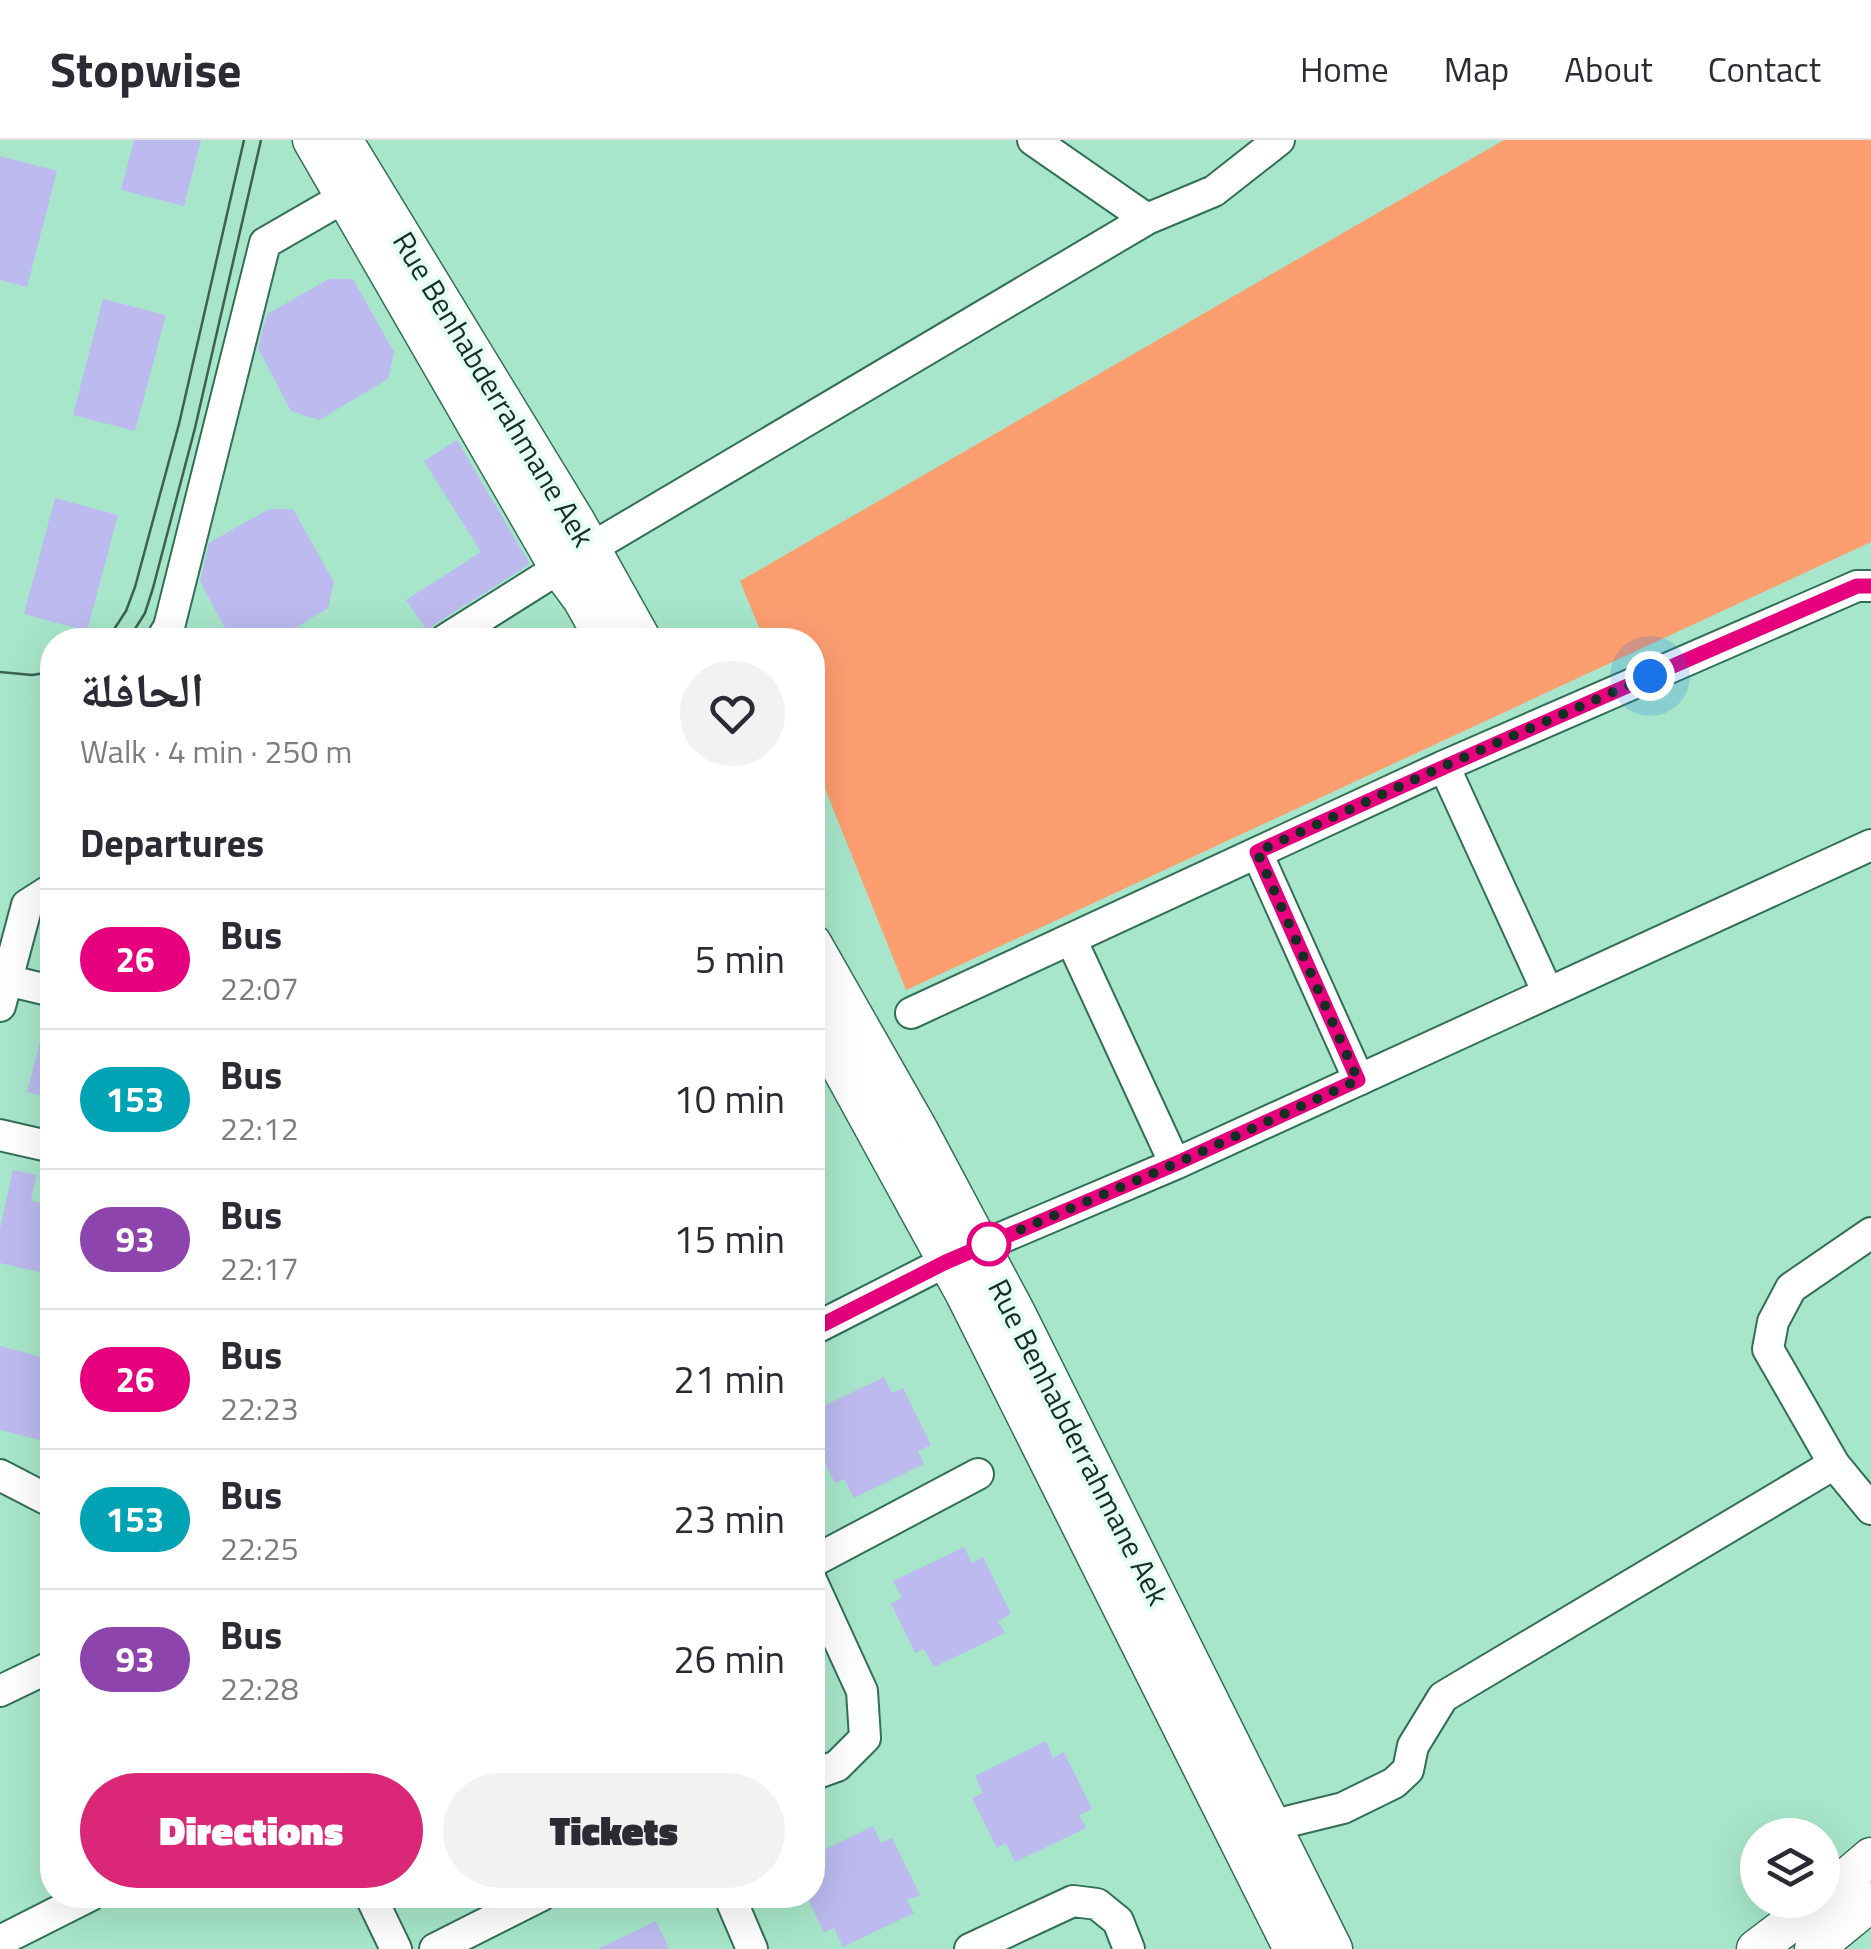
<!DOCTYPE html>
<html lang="en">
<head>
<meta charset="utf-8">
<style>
  body { margin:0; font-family:"Titillium Web","Noto Naskh Arabic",sans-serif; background:#f2f2f3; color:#2b2b33; height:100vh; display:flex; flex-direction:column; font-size:38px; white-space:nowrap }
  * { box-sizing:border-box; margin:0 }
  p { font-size:32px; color:#7c7c81 }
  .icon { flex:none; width:55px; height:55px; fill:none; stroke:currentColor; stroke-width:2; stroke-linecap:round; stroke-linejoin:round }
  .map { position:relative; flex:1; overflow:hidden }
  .sheet { position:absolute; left:40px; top:488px; width:785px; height:1280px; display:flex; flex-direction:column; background:#fff; border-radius:40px; box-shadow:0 10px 40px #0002 }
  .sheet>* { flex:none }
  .badge { padding:0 20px; border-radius:32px; font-size:35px; line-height:65px }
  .controls { position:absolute; left:1740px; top:1678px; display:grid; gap:20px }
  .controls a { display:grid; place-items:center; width:100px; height:100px; border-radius:50%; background:#fff; box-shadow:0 10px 40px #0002; font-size:50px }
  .you { position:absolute; width:50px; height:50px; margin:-25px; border:8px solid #fff; border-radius:50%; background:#1a73e8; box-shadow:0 0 0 15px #1a73e833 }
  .map>.badge { position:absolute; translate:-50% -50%; box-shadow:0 0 0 5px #fff }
  h2 { padding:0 40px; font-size:38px; line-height:90px }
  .round { display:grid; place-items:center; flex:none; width:105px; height:105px; border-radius:52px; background:#f2f2f3 }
  .overview { display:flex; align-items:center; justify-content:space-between; height:170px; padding:0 40px }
  h1 { font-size:48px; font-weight:800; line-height:75px }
  .button { display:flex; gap:20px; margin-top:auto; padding:20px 40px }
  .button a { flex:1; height:115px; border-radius:60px; background:#db2777; color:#fff; font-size:40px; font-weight:800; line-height:115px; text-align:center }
  .button a+a { background:#f2f2f3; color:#2b2b33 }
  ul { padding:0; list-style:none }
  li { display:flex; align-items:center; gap:30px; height:140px; padding:0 40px; border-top:2px solid #e1e1e2 }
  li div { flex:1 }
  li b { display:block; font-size:38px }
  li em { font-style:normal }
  li .badge { min-width:110px; font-weight:700; text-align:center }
  header { display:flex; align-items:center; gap:60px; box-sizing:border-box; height:140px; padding:0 50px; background:#fff; border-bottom:2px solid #e1e1e2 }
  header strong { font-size:48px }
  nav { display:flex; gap:55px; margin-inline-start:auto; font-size:35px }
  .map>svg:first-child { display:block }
  .green { fill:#fc9e70 }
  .building { fill:#bcbaef }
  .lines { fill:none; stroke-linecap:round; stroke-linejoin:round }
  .minor-casing { stroke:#316f58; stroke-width:34 }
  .major-casing { stroke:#316f58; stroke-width:41 }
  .minor { stroke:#fff; stroke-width:30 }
  .major { stroke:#fff; stroke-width:38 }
  .tram { stroke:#3c6052; stroke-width:2.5 }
  .line-casing { stroke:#fff; stroke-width:22 }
  .line { stroke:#e6007e; stroke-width:15 }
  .walk { stroke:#142e24; stroke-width:10; stroke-dasharray:0 18 }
  .stop-dot { fill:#fff; stroke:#e6007e; stroke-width:5 }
  .labels { text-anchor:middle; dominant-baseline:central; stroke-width:8; stroke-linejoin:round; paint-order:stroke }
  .street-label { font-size:30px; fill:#142e24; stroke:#e5fef3 }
</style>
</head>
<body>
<header>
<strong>Stopwise</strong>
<nav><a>Home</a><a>Map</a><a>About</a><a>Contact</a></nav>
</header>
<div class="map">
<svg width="1871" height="1809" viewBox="0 0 1871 1809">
  <rect width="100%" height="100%" fill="#a7e6cb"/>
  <!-- green -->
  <path class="green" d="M1504 0H1871V402L906 850 813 619 812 500H764L740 441Z"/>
  <!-- building -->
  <path class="building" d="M134 0H201L184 66 121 50Z
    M0 16 57 31 27 147 0 140Z
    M329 139H353L394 212 388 239 319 280 291 271 258 208 267 174Z
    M103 159 166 175 135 291 73 275Z
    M457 300 530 424 435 484 428 492 406 460 481 412 424 321Z
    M55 358 118 375 87 491 24 474Z
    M269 369H293L334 442 328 468 276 500H231L200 441 209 403Z
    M44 886 52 887V958L27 952Z
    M13 1030 36 1035 31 1061 52 1065V1135L0 1123V1089Z
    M0 1206 52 1220V1303L0 1290Z
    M884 1237 892 1253 903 1248 931 1305 918 1311 924 1324 854 1358 844 1339 835 1343 812 1297V1293L822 1288 813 1271Z
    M964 1407 972 1423 983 1417 1011 1474 998 1481 1005 1493 934 1527 924 1509 915 1513 891 1463 902 1458 893 1441Z
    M1046 1601 1053 1618 1064 1612 1092 1669 1079 1675 1086 1688 1015 1722 1006 1703 997 1708 972 1658 983 1653 975 1636Z
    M873 1686 881 1703 892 1698 920 1755 907 1760 914 1773 843 1807 834 1788 824 1793 806 1755H812V1716Z
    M656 1781 669 1809H598Z"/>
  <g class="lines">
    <!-- minor casing -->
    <g class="minor-casing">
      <path id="minor" d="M1033 0 1147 79
        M161 500 169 487 265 103 343 58
        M445 500 591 408 1147 79 1214 51 1279 0
        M1444 626 1548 853
        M1257 713 1359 940
        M1071 799 1175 1024
        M6 840 52 851
        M0 866 27 765 52 749
        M911 873 1444 626 1857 446H1871
        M0 995 52 1007
        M1871 1093 1791 1148 1773 1182 1768 1209 1834 1324 1871 1369
        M812 1190 947 1121 1175 1024 1871 705
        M0 1335 52 1362
        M812 1422 978 1334
        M812 1442 862 1551 865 1598 837 1626 812 1635
        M0 1551 52 1526
        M1274 1685 1343 1668 1394 1643 1408 1630 1413 1606 1443 1557 1834 1324
        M370 1755 396 1809
        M729 1755 752 1809
        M0 1801 91 1755
        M435 1809 542 1755
        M970 1809 1073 1761 1097 1764 1118 1781 1129 1809"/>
    </g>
    <!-- major casing -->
    <g class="major-casing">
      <path id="major" d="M312 0 559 428 582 459 605 500
        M343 0 576 382 642 500
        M812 803 918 989 1016 1173 1333 1809
        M812 875 965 1154 1293 1809
        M1822 1759 1871 1717
        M1756 1809 1821 1760
        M1814 1809 1871 1762"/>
    </g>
    <!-- minor -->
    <use href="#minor" class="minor"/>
    <!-- major -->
    <use href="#major" class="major"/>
    <!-- tram -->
    <path class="tram" d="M107 500 126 471 135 447 179 284 244 0
      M128 500 145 473 153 448 195 288 261 0
      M0 532 32 535 52 532"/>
  </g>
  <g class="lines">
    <!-- line casing -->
    <g class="line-casing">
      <path id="line" d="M812 1190 946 1122 1175 1024 1358 940 1257 712C1456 620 1656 533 1857 446H1871"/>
    </g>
    <!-- line -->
    <use href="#line" class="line"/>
    <!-- walk -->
    <path class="walk" d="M989 1104 980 1107 1175 1024 1358 940 1257 712 1444 626 1650 536"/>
  </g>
  <!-- markers -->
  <circle class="stop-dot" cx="989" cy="1104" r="20"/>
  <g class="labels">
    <!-- street labels -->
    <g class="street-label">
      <text transform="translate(494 249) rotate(59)">Rue Benhabderrahmane Aek</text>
      <text transform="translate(1079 1302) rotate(63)">Rue Benhabderrahmane Aek</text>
    </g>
  </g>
</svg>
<div class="controls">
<a><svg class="icon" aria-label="layers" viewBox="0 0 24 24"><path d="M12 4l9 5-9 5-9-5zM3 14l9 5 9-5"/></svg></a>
</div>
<div class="you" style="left:1650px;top:536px"></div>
<section class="sheet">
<div class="overview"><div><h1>الحافلة</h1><p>Walk · 4 min · 250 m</p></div><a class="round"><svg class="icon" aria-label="heart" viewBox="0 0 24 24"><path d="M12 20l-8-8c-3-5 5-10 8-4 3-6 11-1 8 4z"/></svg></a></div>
<h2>Departures</h2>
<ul>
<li><span class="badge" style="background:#e6007e;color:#fff">26</span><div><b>Bus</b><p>22:07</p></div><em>5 min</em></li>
<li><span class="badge" style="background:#00a3b4;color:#fff">153</span><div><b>Bus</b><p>22:12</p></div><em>10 min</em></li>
<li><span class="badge" style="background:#8e44ad;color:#fff">93</span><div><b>Bus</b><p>22:17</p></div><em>15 min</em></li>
<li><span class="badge" style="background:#e6007e;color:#fff">26</span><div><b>Bus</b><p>22:23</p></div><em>21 min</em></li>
<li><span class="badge" style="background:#00a3b4;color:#fff">153</span><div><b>Bus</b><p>22:25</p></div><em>23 min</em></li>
<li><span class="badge" style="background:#8e44ad;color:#fff">93</span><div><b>Bus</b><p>22:28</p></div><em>26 min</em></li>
</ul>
<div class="button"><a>Directions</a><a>Tickets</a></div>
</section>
</div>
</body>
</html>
